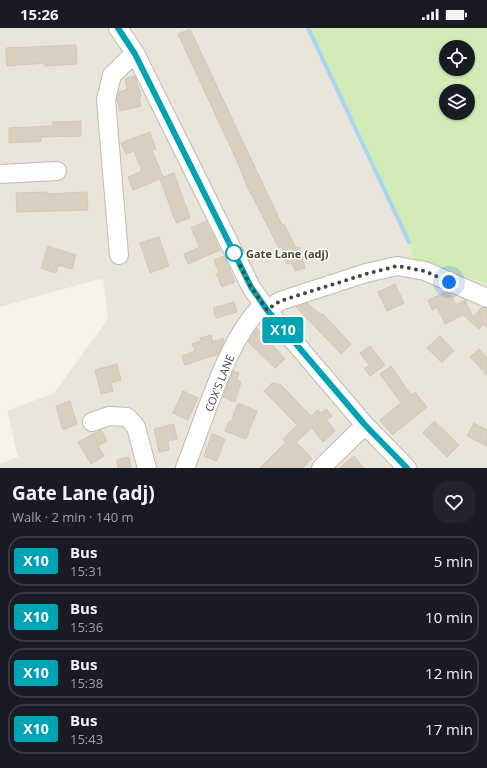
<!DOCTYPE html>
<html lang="en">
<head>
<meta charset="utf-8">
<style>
  body { margin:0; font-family:"Open Sans",sans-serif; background:#20242c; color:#f1f3f6; height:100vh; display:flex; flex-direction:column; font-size:15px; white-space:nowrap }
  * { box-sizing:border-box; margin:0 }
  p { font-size:13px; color:#9ea1a6 }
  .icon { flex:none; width:22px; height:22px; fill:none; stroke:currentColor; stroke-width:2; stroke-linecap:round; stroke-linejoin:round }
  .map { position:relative; height:440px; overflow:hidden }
  .side { display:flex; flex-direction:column; background:#171b24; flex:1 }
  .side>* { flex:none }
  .badge { padding:0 8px; border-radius:3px; font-size:14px; line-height:26px }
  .fabs { position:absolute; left:439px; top:12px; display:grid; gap:8px }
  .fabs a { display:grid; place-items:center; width:36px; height:36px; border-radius:50%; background:#171b24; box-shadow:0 1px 3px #0004; font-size:20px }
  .you { position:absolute; width:20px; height:20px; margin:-10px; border:3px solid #fff; border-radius:50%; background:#1a73e8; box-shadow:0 0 0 6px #1a73e833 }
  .map>.badge { position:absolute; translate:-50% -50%; box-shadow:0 0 0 2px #fff }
  .round { display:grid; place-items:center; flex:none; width:42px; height:42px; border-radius:16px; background:#20242c }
  .summary { display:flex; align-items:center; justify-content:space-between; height:68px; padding:0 12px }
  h1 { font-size:19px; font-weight:700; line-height:30px }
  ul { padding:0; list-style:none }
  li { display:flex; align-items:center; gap:12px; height:50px; margin:0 8px 6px; padding:0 4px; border:2px solid #363941; border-radius:16px }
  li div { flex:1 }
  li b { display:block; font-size:15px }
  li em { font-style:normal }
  li .badge { min-width:44px; font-weight:700; text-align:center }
  .status { display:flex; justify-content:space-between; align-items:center; height:28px; padding:0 20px; background:#171b24; direction:ltr }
  .status svg { height:11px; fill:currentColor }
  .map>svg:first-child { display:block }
  .residential { fill:#eae5da }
  .green { fill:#d2eab5; fill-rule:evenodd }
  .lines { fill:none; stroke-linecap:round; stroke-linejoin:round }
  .stream { stroke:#a9d4f2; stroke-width:4 }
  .building { fill:#d8cfc1; stroke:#d3c7b4 }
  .minor-casing { stroke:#c2bbae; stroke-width:20 }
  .minor { stroke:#fff; stroke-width:18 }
  .line-casing { stroke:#fff; stroke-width:9 }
  .line { stroke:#00a3b4; stroke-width:6 }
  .walk { stroke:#4b4439; stroke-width:4; stroke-dasharray:0 7.2 }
  .stop-dot { fill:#fff; stroke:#00a3b4; stroke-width:2 }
  .labels { text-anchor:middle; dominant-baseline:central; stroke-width:3; stroke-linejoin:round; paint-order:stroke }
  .stop-label { font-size:11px; font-weight:bold; fill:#4b4439; stroke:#fff; text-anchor:start }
  .street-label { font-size:11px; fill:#4b4439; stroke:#fff }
</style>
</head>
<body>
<div class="status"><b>15:26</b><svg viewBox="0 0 49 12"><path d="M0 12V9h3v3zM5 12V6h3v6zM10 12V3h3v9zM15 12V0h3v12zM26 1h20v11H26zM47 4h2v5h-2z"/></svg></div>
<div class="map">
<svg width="487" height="440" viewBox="0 0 487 440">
  <rect width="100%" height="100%" fill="#f6f3ec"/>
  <!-- residential -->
  <path class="residential" d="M0 0H308L409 214 413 231 487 256V440H0V436L18 429 7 383 54 365 108 291 103 250 0 279Z"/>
  <!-- green -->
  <path class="green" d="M308 0H487V256L413 231 409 214ZM446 19H468V41H446ZM446 63H468V85H446Z"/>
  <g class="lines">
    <!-- stream -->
    <path class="stream" d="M308 0 409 214"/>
  </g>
  <!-- building -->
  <path class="building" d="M190 1 282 197 284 196 296 220 299 219 305 240 295 243 292 235 287 236 282 219 279 220 246 156 237 133 178 6Z
    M76 17 77 36 45 38V35L7 38 6 20Z
    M135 48 141 68 139 69 141 78 120 83 117 71 119 64 127 62 125 51Z
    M81 93V108L41 109V113L9 115V100L53 98V94Z
    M150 104 156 121 152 122 163 149 174 145 190 190 176 195 160 151 133 162 128 149 142 143 134 123 126 126 121 115Z
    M47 164V166L87 164 88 182 17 184 16 165Z
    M206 193 220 222 188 236 184 226 200 219 191 200Z
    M159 209 169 238 150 245 140 215Z
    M48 218 76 227 72 241 58 237 56 245 41 240Z
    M224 228 235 254 222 259 216 246 219 245 214 232Z
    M395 256 404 275 387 283 378 264Z
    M446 264 450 265 456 277 465 272 473 289 482 279 487 280V299L483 296 479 301 463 287 445 296 437 279 432 282 428 272Z
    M234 274 237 284 216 290 213 280Z
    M307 275 321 287 323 286 351 316 341 326 296 279Z
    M257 300 285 331 275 340 248 314Z
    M211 307 213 314 223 310 224 314 218 326 185 337 182 328 195 323 192 316 201 313 200 310Z
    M440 308 454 323 442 335 427 320Z
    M370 318 385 337 370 348 364 341 369 337 360 325Z
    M479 321 487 330V347L470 329Z
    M117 336 121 352 111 355 113 363 101 366 95 342Z
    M391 338 411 367 415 364 427 379 392 407 380 392 401 375 380 346Z
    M233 343 239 345 237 352 241 354 235 374 223 369Z
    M272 355 281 357 311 388 318 382 321 385 326 381 332 388 327 392 335 403 323 414 312 400 296 414 312 430 303 440H260L286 414 283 412 296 398 300 400 264 363Z
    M183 363 198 370 188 392 173 385Z
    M70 373 77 396 63 402 56 378Z
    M238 375 257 383 246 411 225 403 229 393 231 394Z
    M434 393 459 417 447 429 423 405Z
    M474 395 487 402V418L467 408Z
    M174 396 177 411 168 413 169 422 159 424 154 401Z
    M101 402 107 413 98 418 104 428 91 436 78 414Z
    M212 406 225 411 217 433 204 428Z
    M354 428 364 440H339Z
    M129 429 131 440H118L117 432Z"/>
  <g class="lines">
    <!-- minor casing -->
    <g class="minor-casing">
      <path id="minor" d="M118 0 135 25 251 259 267 282 365 397 407 440
        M0 146 57 143
        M119 227 106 72 112 47 135 25
        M267 282 280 273 366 245 397 238 425 243 487 270
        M92 394 109 388 127 389 136 399 147 440
        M185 440C203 395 228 308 263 277
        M321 440 365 397"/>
    </g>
    <!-- minor -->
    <use href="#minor" class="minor"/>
  </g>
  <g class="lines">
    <!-- line casing -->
    <g class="line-casing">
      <path id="line" d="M118 0 135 26 251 259 267 282 365 397 407 440"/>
    </g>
    <!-- line -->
    <use href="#line" class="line"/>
    <!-- walk -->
    <path class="walk" d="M234 225 251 259 267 282 280 273 366 246 397 238 425 243 449 254"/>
  </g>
  <!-- markers -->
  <circle class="stop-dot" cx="234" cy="225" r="8"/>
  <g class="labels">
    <!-- stop labels -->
    <g class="stop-label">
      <text x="246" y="225">Gate Lane (adj)</text>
    </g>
    <!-- street labels -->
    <g class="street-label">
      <text transform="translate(219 355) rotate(-68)">COX'S LANE</text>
    </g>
  </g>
</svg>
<div class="fabs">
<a><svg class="icon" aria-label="locate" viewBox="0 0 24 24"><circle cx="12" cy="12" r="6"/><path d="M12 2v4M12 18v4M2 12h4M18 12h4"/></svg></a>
<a><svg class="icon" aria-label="layers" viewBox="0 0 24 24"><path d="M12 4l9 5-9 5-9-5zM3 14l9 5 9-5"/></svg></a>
</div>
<div class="you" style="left:449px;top:254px"></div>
<b class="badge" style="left:283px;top:302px;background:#00a3b4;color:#fff">X10</b>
</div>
<section class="side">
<div class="summary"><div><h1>Gate Lane (adj)</h1><p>Walk · 2 min · 140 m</p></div><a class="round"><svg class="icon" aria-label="heart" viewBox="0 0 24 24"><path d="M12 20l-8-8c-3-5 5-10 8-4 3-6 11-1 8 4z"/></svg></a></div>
<ul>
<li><span class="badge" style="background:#00a3b4;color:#fff">X10</span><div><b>Bus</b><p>15:31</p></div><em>5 min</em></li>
<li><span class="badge" style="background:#00a3b4;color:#fff">X10</span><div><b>Bus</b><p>15:36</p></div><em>10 min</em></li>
<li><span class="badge" style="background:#00a3b4;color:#fff">X10</span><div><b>Bus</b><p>15:38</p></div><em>12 min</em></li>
<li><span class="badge" style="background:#00a3b4;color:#fff">X10</span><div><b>Bus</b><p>15:43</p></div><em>17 min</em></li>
</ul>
</section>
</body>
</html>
